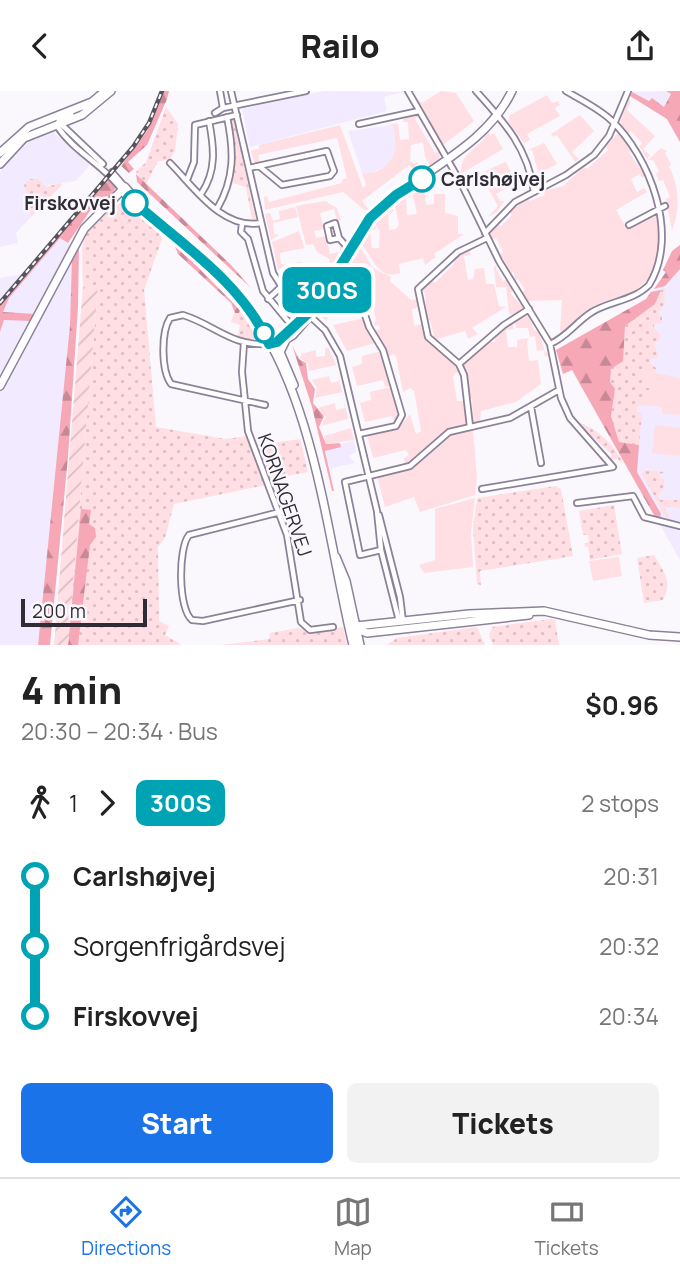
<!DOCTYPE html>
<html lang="en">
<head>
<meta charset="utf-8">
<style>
  body { margin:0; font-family:Manrope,sans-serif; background:#f2f2f2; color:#222; height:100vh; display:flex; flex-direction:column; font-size:26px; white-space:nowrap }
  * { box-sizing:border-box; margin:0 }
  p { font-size:23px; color:#767676 }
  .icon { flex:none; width:38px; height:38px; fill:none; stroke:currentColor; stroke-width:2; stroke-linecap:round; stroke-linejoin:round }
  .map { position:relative; height:554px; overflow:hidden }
  .panel { display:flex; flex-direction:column; background:#fff; flex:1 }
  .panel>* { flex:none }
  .badge { padding:0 14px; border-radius:10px; font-size:24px; line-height:46px }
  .scale { position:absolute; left:21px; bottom:18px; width:126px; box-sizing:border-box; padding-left:7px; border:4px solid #302c35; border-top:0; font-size:19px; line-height:24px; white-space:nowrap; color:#302c35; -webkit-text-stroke:5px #faf8fd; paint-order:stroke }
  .map>.badge { position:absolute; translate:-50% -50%; box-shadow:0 0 0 4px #fff }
  .legs { display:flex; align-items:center; gap:10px; height:77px; padding:0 21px; font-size:23px }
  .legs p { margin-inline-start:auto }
  .headline { display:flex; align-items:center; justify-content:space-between; height:119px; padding:0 21px }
  h1 { font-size:38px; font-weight:800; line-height:52px }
  .primary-button { display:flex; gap:14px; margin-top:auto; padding:14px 21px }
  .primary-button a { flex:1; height:80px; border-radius:10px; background:#1a73e8; color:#fff; font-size:28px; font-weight:800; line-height:80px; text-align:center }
  .primary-button a+a { background:#f2f2f2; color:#222 }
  ul { padding:0 21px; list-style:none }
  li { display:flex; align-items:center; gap:24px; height:70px; font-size:26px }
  li i { display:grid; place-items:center; width:10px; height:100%; margin:0 9px; background:currentColor }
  li i::after { content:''; width:18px; height:18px; margin:-9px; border:5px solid; border-radius:50%; background:#fff }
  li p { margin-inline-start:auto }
  li:first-child i { background:linear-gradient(#0000 50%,currentColor 0) }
  li:last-child i { background:linear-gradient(currentColor 50%,#0000 0) }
  header { display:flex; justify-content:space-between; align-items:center; height:91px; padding:0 21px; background:#fff; font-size:32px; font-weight:800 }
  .menu { display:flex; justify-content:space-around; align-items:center; height:98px; border-top:2px solid #e0e0e0; background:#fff; font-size:19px; color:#767676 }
  .menu a { display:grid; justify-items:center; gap:4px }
  .menu .selected { color:#1a73e8 }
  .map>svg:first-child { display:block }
  .built { fill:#f2eafe }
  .grass { fill:url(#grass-dots) }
  .forest { fill:url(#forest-firs) }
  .park { fill:#ffdee4 }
  .garden { fill:url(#garden-furrows) }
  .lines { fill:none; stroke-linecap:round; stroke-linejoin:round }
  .street-casing { stroke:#8b8299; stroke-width:8 }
  .secondary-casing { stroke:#8b8299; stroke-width:10 }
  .street { stroke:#fff; stroke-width:4.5 }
  .secondary { stroke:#fff; stroke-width:7 }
  .rail-casing { stroke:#57535b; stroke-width:4.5 }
  .rail { stroke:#faf8fd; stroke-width:2; stroke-dasharray:5; stroke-linecap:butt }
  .line-1-casing { stroke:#fff; stroke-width:16 }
  .line-1 { stroke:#00a3b4; stroke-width:10 }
  .stop-1-dot { fill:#fff; stroke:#00a3b4; stroke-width:3.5 }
  .labels { text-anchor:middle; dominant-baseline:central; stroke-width:5; stroke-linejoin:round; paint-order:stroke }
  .stop-label { font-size:19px; font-weight:bold; fill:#302c35; stroke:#faf8fd; text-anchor:start }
  .street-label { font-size:19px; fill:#302c35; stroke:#faf8fd }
</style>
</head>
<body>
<header><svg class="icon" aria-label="back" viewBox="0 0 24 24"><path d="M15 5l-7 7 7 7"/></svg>Railo<svg class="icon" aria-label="share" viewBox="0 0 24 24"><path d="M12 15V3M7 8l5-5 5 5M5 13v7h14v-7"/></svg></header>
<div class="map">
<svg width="680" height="554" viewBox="0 0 680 554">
  <defs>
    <pattern id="grass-dots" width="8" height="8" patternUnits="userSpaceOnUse" patternTransform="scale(1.75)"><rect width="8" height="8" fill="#ffdee4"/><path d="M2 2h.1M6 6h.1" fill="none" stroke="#dbbfc4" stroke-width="1.8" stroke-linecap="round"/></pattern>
    <pattern id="forest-firs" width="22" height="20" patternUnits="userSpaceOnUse" patternTransform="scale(1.75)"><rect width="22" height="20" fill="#f7a8b7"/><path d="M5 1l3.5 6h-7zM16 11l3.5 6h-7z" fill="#c88996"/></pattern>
    <pattern id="garden-furrows" width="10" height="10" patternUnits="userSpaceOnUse" patternTransform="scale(1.75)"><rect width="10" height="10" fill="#ffdee4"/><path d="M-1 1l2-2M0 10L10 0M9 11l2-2" fill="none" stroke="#dbbfc4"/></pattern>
  </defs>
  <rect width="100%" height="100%" fill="#faf8fd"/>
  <!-- built -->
  <path class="built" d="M324 0 404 1 384 6 387 20 250 56 242 18Z
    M680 0V51L667 28 649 17V10L632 1Z
    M393 34 396 60 386 75 367 84 362 82 348 40Z
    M52 40 90 74 76 90 48 94 29 117 31 126 16 142 18 152 0 156V80L30 49Z
    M60 147 70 154 73 174 70 234 38 554H0V187L28 182Z
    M680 154V469L572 279 563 283 556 259 646 208 665 183 663 179 672 160Z
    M354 349 356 361 349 365 355 372 332 377V386L325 359Z"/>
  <!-- grass -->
  <path class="grass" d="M166 16 178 33 175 60 170 69 158 70 146 94 136 81 146 71Z
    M233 26 256 128 252 129 246 96 233 92 227 108 224 107 234 74 229 29Z
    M30 88H38L46 96 60 92 62 94 31 126 29 117 34 110 27 103 24 94Z
    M120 112 154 133 162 148 144 199 156 336 226 348 247 345 266 394 174 413 165 447 158 456 159 530 169 535 165 544 182 554H68L98 195 83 196C82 140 76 147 120 112Z
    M665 198 664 214 658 222 662 226V232L654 233V237L660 243 659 250 654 252 658 266 651 268 650 273 656 277V281H644L643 296 653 297 652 311 637 316V321L642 322 639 354 619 351 611 325 615 298 610 291 611 278 623 269 625 235 651 216 661 199Z
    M240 219 257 247 250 249 230 245 238 244 240 234 231 231 234 222H239Z
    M575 330C600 339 611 351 624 373L617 368 610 369 611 363Z
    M300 348 308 381 272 388 256 354Z
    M644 379 665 381 660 383 659 387 665 388 663 399 657 405 661 409H680V417L665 415 670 428 680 433 667 428 642 383Z
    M556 395 561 398 573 465 480 480 481 494 477 493 473 437 477 407Z
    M614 414 622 463 590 469 588 456H585L584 452 589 451 588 444H583L579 420Z
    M654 464C664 481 673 491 663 509L644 512 637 467Z
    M551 528 555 529 559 554H493L489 545 492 536Z
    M343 536 347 554H221L269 548 270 542 298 537 316 542Z
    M477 536 485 554H387L397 547Z"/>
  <!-- forest -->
  <path class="forest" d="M164 0H169L167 8 147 54 128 71 134 78 129 82 121 75 147 40Z
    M666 0H680V51L667 28 630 5 632 1 649 10 652 7 664 16 671 3Z
    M136 83 231 174 251 197 137 91Z
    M108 88 116 96 110 107 107 105 90 120 68 152 60 147 9 207 3 221 35 223 31 230 4 229 0 241V214Z
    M173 151 240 219 239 222H235L231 212 178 163Z
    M680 154V178L665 195 654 198 666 181 663 179 672 160Z
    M79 155 78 216 68 366 50 554H38L70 234 72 167Z
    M661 199 655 213 625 235 623 270 611 278 610 291 615 298 611 325 619 351 639 354 637 381 661 423 660 427 655 426 572 279 563 283 556 259 646 208 651 201Z
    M292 254 299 268 306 272 308 288 315 298 313 312 324 325 319 336 326 353 340 352 341 356 325 360 334 400H332L312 316Z
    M81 418 91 419 89 433 95 437 96 446 90 454 78 554H68Z"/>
  <!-- park -->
  <path class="park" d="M441 0 456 2 474 30 443 54 417 7 422 12Z
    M547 4 552 12 558 10 560 14 555 17 560 25 527 43 530 49 524 52 508 30 510 24Z
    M628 8 631 10 627 19 655 45 643 58 650 64 647 68 639 55 642 52 631 40 628 42 620 32Z
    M417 23 418 25 415 28 435 62 439 60 440 69 431 76 425 66 423 51 411 54 410 70 414 73 419 70 416 75 419 80 416 82 409 74 362 110 370 120 368 122 343 101 265 119 264 106 267 105 269 111 342 92V89L347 87 337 47 258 64 260 73 255 74 251 59 259 58V54L340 34 363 97 366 94 362 82C376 85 394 72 395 58 396 51 394 42 393 35L389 34 398 32 400 49 409 48 408 31H403L404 26Z
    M580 24 594 40 572 61 579 68 575 71 557 44 553 46 551 43Z
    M488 39 490 45 494 42 503 58 462 82 464 89C454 69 472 61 485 47L483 45Z
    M618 42 633 58 629 61 645 85 642 87 640 83 631 88 637 101 644 97 647 101 616 119 627 138 659 120 663 158 650 187 632 202 589 219 564 241 560 240 562 209 528 210 522 201 525 199 518 188 515 190 514 181 511 182 500 163 503 161 496 147 492 149 489 142 498 133 501 135 512 124 509 121 528 107 530 110 545 104 543 100 563 95 584 76 587 78 608 59 606 56Z
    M544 52 557 73 540 82 544 89 549 88 537 92 536 85 539 84 532 59H528Z
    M661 57 667 60 665 62 671 73 669 76C680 96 680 119 672 140L666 108 670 106 663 89 659 90 656 83 659 80 653 69H648Z
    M506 71 516 91 496 103 500 110H504L497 121 488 126 498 115 483 88 487 79Z
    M429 91 430 95 424 97 426 114 434 113V103H445V122L458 125V143H464L434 163 436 166 425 174 423 167 399 173 400 182C376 190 373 163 359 151L373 133 377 138 370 140 372 157H379L380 140 374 131 390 115 394 120 388 122 389 139 396 138 399 134 395 115 410 101 412 105 406 108 407 124 417 123 412 100Z
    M325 110 337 117 341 129 337 130 334 118 320 122 324 138 314 140 316 147 326 145 330 163 340 161V155L344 157 330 185 326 182 331 177 329 168 317 161 313 153 306 154 296 115Z
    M295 116 298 126 273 132 274 143 279 144 271 149 265 123 270 122 273 130 280 128 279 120Z
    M299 140 305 159 304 157 280 162 281 173 285 174 278 179 272 151Z
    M358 153 373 177 391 186 390 190 411 209 419 208 421 216 412 218 414 235 423 233C426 258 451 262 462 283L456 281 453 286 457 310H465L467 333 447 340 419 367 405 374 404 367 409 364 406 359 373 367 367 344 399 336 410 323 416 343 421 340 414 300 410 297 403 301 396 266 393 263 388 266 373 240 380 238 379 234 374 235 376 229 369 194 355 197 352 175 347 173Z
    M469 157 471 164 464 165 468 189 473 188 475 178 484 177 486 193H494L499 215 506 216 472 237 478 243 468 248 465 240 437 248 441 255 431 247 434 245 430 229 427 230 425 202 421 198 432 189 435 192 454 173 455 166Z
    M298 171 308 173 311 181 316 182 294 189 293 202 279 181Z
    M497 173 496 178 503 190 506 189 513 199 510 202 524 217 513 226 509 222 506 196H496L494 176Z
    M338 192 361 216 362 220 358 226 354 219 328 225 327 230 320 225V219Z
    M525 223H528L534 239 539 241 545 261 550 264 545 266 544 259 537 260 535 245 530 246 528 237H516L515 229Z
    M360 228 364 230 381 258 377 259 375 252 347 260 333 234Z
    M512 232 514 238 506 239 508 256H517V249L529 247 527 250 529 270 538 269 541 293 516 311 481 320 480 332 473 333 472 308 469 307 462 274 489 251H495L496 243Z
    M328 256 336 274 309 280 308 272 301 268V263L316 259V266L325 265V258Z
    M382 260 391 294 385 296 383 289 357 295 352 276 362 273V265Z
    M644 280 680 287V324L662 322V316L641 314V310H652L653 298 643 296Z
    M338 283 342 301 315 307 317 297 312 289 329 285 331 292 339 290Z
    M391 296 400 324 394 331 392 325 365 331 360 312 371 309 370 301Z
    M344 310 350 335 348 328 321 335 326 326 318 317 335 312 336 319 345 317Z
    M655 334 680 337V365L652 362Z
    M351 337 354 349 326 353 324 345Z
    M473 339 477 387 475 404 420 421 414 406 385 416 377 385 411 378 451 343Z
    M475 407 471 442 473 476 424 482 419 474 435 469V418Z
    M619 466 622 485 593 490 589 470Z"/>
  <!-- garden -->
  <path class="garden" d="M98 194 68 554H54L83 196Z"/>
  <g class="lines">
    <!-- street casing -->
    <g class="street-casing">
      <path id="street" d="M220 0 223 17 306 0
        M231 0 273 182 287 204 325 239 340 265 377 420 381 459 399 530
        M408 0 461 92 499 170 550 253 561 307 570 327 613 376 482 398
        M476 0C505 32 528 57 534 101
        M215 22 223 17
        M61 33 103 73
        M359 33 419 20
        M58 34 59 29 71 23
        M57 35C74 61 104 74 122 99
        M170 72C194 96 222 139 261 132
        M249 77 327 60 334 80 330 85 282 94 259 75
        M112 81 125 96
        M187 89 194 71 195 34 237 24
        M201 103C217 80 214 56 209 30
        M217 118C235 87 234 60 227 26
        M242 133 241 141 248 148 263 200 287 229
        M629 134 665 115
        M485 142 515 111 566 84 594 64 609 45 628 0
        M339 147 335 132 327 135 330 149 339 147 349 158
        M335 186 342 192 347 203 362 215 369 236 383 259 402 324 396 335 359 343
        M268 208 281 196
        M244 251 242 281 248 340 287 444 301 531 310 539 333 536
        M550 253C567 246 576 231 592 221 610 210 633 210 649 194 680 144 650 66 611 29 598 17 581 9 566 0
        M459 273 504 234 529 218
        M265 314 171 293C161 279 161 241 170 227L183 224C215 234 232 256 269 253
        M531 316 541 372
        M470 336 464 284 459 273 428 246 418 198 458 161 487 147
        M577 412 633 405 644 426 680 435
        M280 421 189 444C178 457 178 518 192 529L203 530 300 509
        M379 424 400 506 403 531
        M381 459 360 464 345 391 410 375 449 341 510 327 559 299"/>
    </g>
    <!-- secondary casing -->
    <g class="secondary-casing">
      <path id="secondary" d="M0 62 29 36 92 11 105 0
        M0 73 24 47 82 24 111 0
        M125 103C164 141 212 171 246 215 315 303 327 447 353 554
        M277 251C286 237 305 229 316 215 341 184 350 144 381 117 424 78 485 56 512 0
        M285 251 280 261 294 294
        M280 252 293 244 307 228
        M0 295 84 138 125 96 132 104
        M336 466 346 490 360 554
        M351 535 367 542 529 524
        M350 541 356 535 469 523 544 520 649 544 680 546"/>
    </g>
    <!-- street -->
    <use href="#street" class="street"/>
    <!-- secondary -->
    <use href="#secondary" class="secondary"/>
    <!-- rail casing -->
    <g class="rail-casing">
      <path id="rail" d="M0 212 133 56 149 32 162 0"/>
    </g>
    <!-- rail -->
    <use href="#rail" class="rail"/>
  </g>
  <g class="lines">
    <!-- line-1 casing -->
    <g class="line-1-casing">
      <path id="line-1" d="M135 112C183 154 243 193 269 253L277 251 315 216 370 127 396 104 422 88"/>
    </g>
    <!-- line-1 -->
    <use href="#line-1" class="line-1"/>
  </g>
  <!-- markers -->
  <g class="stop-1-dot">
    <circle cx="422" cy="88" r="12"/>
    <circle cx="135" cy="112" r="12"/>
    <circle cx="264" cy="242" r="9"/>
  </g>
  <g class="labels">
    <!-- stop labels -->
    <g class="stop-label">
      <text x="441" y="88">Carlshøjvej</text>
      <text x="116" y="112" text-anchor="end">Firskovvej</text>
    </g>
    <!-- street labels -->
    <g class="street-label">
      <text transform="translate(285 404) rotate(71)">KORNAGERVEJ</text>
    </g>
  </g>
</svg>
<div class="scale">200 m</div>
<b class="badge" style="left:327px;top:199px;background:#00a3b4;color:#fff">300S</b>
</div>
<section class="panel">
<div class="headline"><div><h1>4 min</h1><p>20:30 – 20:34 · Bus</p></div><b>$0.96</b></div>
<div class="legs"><svg class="icon" aria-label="walk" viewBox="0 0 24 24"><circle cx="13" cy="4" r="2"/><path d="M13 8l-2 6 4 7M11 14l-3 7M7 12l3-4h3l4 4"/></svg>1<svg class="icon" aria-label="forward" viewBox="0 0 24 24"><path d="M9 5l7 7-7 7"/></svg><b class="badge" style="background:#00a3b4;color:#fff">300S</b><p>2 stops</p></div>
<ul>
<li><i style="color:#00a3b4"></i><b>Carlshøjvej</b><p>20:31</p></li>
<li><i style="color:#00a3b4"></i><span>Sorgenfrigårdsvej</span><p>20:32</p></li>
<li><i style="color:#00a3b4"></i><b>Firskovvej</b><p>20:34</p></li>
</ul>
<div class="primary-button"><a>Start</a><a>Tickets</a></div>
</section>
<nav class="menu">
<a class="selected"><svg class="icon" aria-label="directions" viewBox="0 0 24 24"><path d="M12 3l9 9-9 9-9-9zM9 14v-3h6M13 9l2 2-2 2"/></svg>Directions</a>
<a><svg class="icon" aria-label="map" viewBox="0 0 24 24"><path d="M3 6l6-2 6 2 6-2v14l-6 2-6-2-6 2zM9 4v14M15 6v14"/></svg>Map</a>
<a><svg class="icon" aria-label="tickets" viewBox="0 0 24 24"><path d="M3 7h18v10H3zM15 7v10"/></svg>Tickets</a>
</nav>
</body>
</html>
